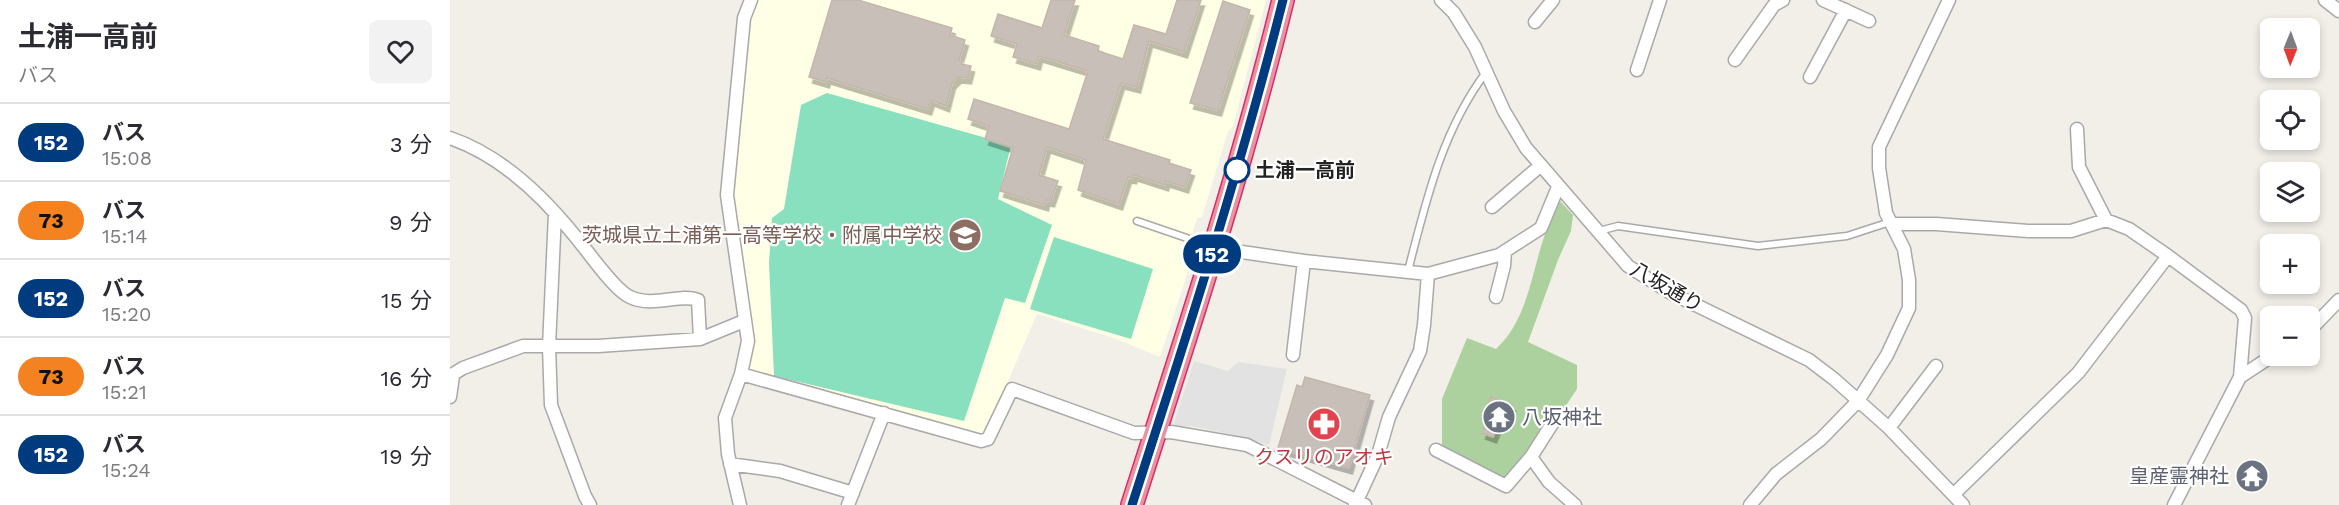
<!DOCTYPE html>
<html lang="ja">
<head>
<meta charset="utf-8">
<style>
  body { margin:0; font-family:"Work Sans","Noto Sans JP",sans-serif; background:#f2f2f3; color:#2b2b33; height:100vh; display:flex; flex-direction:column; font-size:22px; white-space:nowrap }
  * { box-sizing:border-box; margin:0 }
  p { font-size:20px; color:#7c7c81 }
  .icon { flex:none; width:33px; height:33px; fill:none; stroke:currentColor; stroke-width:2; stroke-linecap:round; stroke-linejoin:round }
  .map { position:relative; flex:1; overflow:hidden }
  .panel { display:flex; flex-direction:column; background:#fff; width:450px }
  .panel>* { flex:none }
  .badge { padding:0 12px; border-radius:20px; font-size:21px; line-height:39px }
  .needle { width:39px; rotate:181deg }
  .buttons { position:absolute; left:1810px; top:18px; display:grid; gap:12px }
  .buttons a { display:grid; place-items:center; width:60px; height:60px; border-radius:9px; background:#fff; box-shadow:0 3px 9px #0003; font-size:30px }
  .map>.badge { position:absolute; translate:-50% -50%; box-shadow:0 0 0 3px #fff }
  .round { display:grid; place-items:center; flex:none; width:63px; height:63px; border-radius:9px; background:#f2f2f3 }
  .summary { display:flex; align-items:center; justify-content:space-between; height:102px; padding:0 18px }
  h1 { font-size:28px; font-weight:700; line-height:45px }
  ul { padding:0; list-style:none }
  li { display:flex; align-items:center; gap:18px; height:78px; padding:0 18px; border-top:2px solid #e1e1e2 }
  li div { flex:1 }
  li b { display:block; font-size:22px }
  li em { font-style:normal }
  li .badge { min-width:66px; font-weight:700; text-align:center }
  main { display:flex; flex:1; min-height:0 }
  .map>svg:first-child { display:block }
  .education { fill:#ffffe5 }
  .forest { fill:#add19e }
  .pitch { fill:#88e0be }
  .parking { fill:#e2e2e2 }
  .building { fill:#c7bfb8; stroke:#c4b6ab; stroke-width:1.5; filter:url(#shadow) }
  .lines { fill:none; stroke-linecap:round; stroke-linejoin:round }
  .lane-casing { stroke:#a9a9a9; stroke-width:9 }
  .street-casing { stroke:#a9a9a9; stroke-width:15 }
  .highway-casing { stroke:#dc2a67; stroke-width:24 }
  .lane { stroke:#fff; stroke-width:6 }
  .street { stroke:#fff; stroke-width:12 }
  .highway { stroke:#e892a2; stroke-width:21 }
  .line-casing { stroke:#fff; stroke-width:14 }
  .line { stroke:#003b80; stroke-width:9 }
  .stop-dot { fill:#fff; stroke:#003b80; stroke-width:3 }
  .labels { text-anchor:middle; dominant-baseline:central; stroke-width:4.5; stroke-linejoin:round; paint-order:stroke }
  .stop-label { font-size:20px; font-weight:bold; fill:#222; stroke:#fff; text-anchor:start }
  .education-label { font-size:20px; fill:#785e54; stroke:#fff; text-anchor:end }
  .street-label { font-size:20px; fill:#222; stroke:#fff }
  .worship-label { font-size:20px; fill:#5b616d; stroke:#fff; text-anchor:start }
  .health-label { font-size:20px; fill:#be3a42; stroke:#fff }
</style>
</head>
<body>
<main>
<section class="panel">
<div class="summary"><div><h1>土浦一高前</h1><p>バス</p></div><a class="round"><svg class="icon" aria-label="heart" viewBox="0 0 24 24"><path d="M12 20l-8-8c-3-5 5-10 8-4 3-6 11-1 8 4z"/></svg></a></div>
<ul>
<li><span class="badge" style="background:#003b80;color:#fff">152</span><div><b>バス</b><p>15:08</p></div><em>3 分</em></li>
<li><span class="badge" style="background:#f58220;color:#111">73</span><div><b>バス</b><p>15:14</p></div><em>9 分</em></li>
<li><span class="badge" style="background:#003b80;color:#fff">152</span><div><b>バス</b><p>15:20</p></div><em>15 分</em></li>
<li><span class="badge" style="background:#f58220;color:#111">73</span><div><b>バス</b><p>15:21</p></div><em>16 分</em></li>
<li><span class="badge" style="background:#003b80;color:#fff">152</span><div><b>バス</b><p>15:24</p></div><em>19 分</em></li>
</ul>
</section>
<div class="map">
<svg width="1889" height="505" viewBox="0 0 1889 505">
  <defs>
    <filter id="shadow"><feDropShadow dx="3.5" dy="6" stdDeviation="0" flood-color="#0004"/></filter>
  </defs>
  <rect width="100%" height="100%" fill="#f2efe9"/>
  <!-- education -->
  <path class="education" d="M306 0H816L783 126 778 131 752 217 747 218 737 252 742 259 710 357 664 338 587 314 535 434 532 436 324 376 301 372 298 367 282 197 298 20Z"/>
  <!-- forest -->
  <path class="forest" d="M1110 201 1123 215 1121 231 1108 260 1078 342 1127 365V389L1115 407 1097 424 1055 479 992 448V399L1017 338 1046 349C1078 319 1081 274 1095 234 1099 223 1105 212 1110 201Z"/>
  <!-- pitch -->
  <path class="pitch" d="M377 93 561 145 548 199 602 225 575 303 555 298 514 421 324 376 319 263 322 218 334 209 351 105Z
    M604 237 703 269 681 339 580 309Z"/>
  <!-- parking -->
  <path class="parking" d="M744 361 778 371 788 362 837 369 819 445 794 437 741 426 727 427 724 423Z"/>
  <!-- building -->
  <path class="building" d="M382 0H408L502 28 500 35 515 40 509 60 512 61 511 64 521 66 518 78 508 77 502 83 496 106 481 100 478 109 377 78 376 82 359 77Z
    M601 0H625L614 35 649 46 648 51 673 59 684 25 716 34 727 0H751L734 52 699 41 687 87 671 83 653 139 720 160 719 163 741 170 735 187 716 181 715 185 684 175 683 178 678 177 669 204 628 190 636 160 597 147 589 175 608 181 601 201 596 200 595 205 550 191 563 148 535 139 539 126 518 119 524 99 619 129 638 71 589 56 587 64 563 57 567 44 541 36 548 14 592 28Z
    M773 1 800 10 768 110 740 103Z
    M855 377 920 395 899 468 828 448 847 385 852 387Z
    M1041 397 1062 405 1055 422 1050 420 1043 437 1032 433 1039 415 1034 414Z"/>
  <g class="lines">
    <!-- lane casing -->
    <g class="lane-casing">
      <path id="lane" d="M687 221 760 246
        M1149 231 1168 226 1308 246 1397 236 1440 222
        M958 271C976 201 992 130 1037 71"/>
    </g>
    <!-- street casing -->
    <g class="street-casing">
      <path id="street" d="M991 0 1004 13 1025 47 1054 111 1076 148 1178 266 1219 292 1359 360 1384 379 1439 428 1513 505
        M1373 0 1419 21
        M1875 0 1889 11
        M1085 22 1103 0
        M1285 60 1324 5 1333 0
        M1187 70 1210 0
        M1360 77 1396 10
        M1627 129 1629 167 1656 220
        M0 138C50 155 92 195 125 236 137 250 164 290 180 297 203 308 230 293 248 300L250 339
        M1042 207 1090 166
        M105 213 99 347 101 405 135 496 140 505
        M1442 224H1486L1578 231H1621L1656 220 1679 229 1718 256
        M764 248 854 261 978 274 1049 255 1091 228 1108 187
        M1046 297 1054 266 1055 251
        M1860 330 1889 300
        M843 355 854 261
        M291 374 531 441 538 439 562 389 684 433 721 432 797 445 915 505
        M0 376 13 368 73 346H148L250 339 294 321
        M0 397 3 376
        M1439 428 1486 366
        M986 450 1056 486 1081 457 1099 482 1125 505
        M1081 457 1102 424 1112 414
        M280 464 330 471 403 493
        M1504 494 1628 373 1718 256 1791 310 1795 318 1790 377
        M290 505 278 454 275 418 291 374 298 341 277 195 294 18 301 0
        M398 505 434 413
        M905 505 928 455 939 417 970 351 974 325 978 274
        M1300 505 1326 474 1371 439 1408 401 1437 355 1459 308V280L1454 249 1436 213 1429 168V147L1499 0
        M1724 505 1790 377 1822 356"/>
    </g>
    <!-- highway casing -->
    <g class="highway-casing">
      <path id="highway" d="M682 505C736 337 791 171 833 0"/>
    </g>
    <!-- lane -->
    <use href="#lane" class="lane"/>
    <!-- street -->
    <use href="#street" class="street"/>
    <!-- highway -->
    <use href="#highway" class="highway"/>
  </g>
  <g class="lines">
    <!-- line casing -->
    <g class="line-casing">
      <path id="line" d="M682 505C736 338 790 171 833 0"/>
    </g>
    <!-- line -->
    <use href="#line" class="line"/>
  </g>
  <!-- icons -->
  <defs>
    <g id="school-disc" transform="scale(1.725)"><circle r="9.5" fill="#8d6e63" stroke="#fff"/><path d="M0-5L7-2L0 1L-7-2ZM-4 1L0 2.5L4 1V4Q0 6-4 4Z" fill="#fff"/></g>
    <g id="temple-disc" transform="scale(1.725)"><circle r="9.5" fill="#6b7280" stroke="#fff"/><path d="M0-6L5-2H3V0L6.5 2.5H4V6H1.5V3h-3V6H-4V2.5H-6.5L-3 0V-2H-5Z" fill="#fff"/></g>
    <g id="pharmacy-disc" transform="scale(1.725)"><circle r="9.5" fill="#e0444e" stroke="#fff"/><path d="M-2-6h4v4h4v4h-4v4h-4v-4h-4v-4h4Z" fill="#fff"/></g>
  </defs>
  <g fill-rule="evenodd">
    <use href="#school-disc" x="515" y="235"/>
    <use href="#temple-disc" x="1049" y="417"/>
    <use href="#pharmacy-disc" x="874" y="424"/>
    <use href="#temple-disc" x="1802" y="476"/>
  </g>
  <!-- markers -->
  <circle class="stop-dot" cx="787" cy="170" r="12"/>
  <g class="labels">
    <!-- stop labels -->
    <g class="stop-label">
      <text x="805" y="170">土浦一高前</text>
    </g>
    <!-- education labels -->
    <g class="education-label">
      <text x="492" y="235">茨城県立土浦第一高等学校・附属中学校</text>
    </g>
    <!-- street labels -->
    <g class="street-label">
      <text transform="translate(1217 287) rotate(30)">八坂通り</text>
    </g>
    <!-- worship labels -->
    <g class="worship-label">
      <text x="1072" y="417">八坂神社</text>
      <text x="1779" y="476" text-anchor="end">皇産霊神社</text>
    </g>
    <!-- health labels -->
    <g class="health-label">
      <text x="874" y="457">クスリのアオキ</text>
    </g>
  </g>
</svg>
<div class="buttons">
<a><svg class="needle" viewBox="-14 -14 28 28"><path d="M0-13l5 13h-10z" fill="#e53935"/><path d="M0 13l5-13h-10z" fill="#7c7c81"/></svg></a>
<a><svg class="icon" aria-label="locate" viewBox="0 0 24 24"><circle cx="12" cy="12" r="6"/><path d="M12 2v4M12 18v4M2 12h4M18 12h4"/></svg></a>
<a><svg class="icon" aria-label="layers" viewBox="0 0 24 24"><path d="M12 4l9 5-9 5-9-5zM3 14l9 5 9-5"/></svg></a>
<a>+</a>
<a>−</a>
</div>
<b class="badge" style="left:762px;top:254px;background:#003b80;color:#fff">152</b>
</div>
</main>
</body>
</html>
